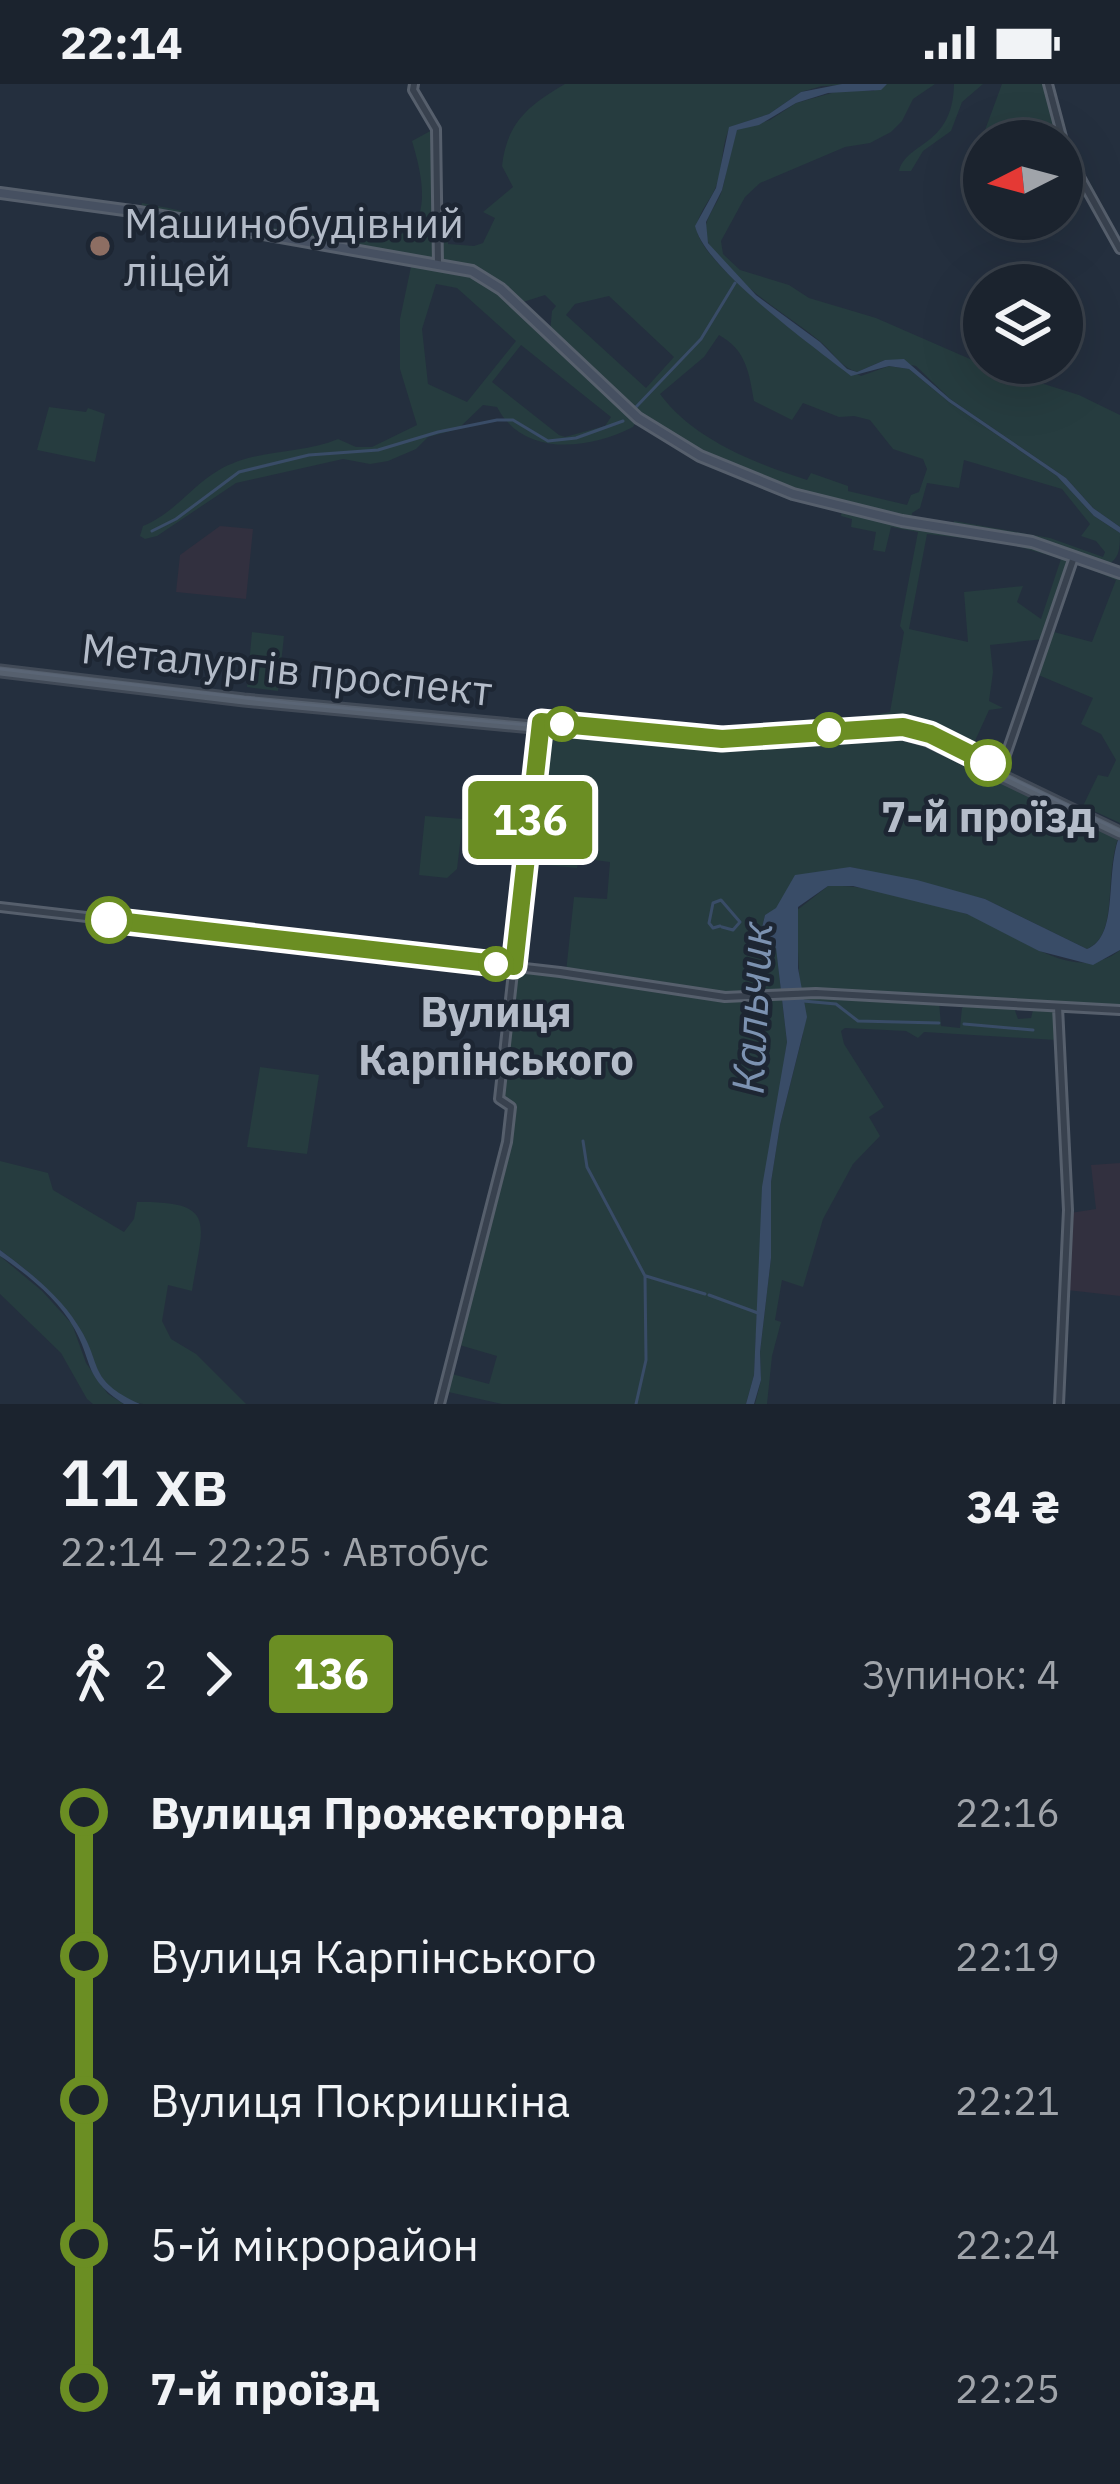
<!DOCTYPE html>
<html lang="uk">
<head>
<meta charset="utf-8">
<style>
  body { margin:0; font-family:"IBM Plex Sans",sans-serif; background:#242b36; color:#f1f3f6; height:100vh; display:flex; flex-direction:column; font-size:45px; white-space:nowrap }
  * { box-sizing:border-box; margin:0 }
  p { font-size:39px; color:#a0a4aa }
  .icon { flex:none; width:66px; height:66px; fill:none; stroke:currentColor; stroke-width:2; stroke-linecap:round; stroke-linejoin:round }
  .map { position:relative; height:1320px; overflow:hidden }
  .sheet { display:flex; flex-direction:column; background:#1b232e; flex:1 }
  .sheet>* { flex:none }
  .badge { padding:0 24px; border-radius:9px; font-size:42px; line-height:78px }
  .needle { width:78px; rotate:264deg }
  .tools { position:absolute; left:963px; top:36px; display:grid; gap:24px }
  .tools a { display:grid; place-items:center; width:120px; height:120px; border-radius:50%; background:#1b232e; box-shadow:0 12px 48px #0002,0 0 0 3px #39404a; font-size:60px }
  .map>.badge { position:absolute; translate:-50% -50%; box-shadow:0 0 0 6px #fff }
  .legs { display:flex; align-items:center; gap:18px; height:132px; padding:0 60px; font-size:39px }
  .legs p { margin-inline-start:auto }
  .summary { display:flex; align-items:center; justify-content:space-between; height:204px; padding:0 60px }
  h1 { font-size:66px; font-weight:600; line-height:90px }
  ul { padding:0 60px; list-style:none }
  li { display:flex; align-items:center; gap:42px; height:144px; font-size:45px }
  li i { display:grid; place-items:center; width:18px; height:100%; margin:0 15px; background:currentColor }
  li i::after { content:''; width:30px; height:30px; margin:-15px; border:9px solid; border-radius:50%; background:#1b232e }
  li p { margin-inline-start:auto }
  li:first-child i { background:linear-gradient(#0000 50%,currentColor 0) }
  li:last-child i { background:linear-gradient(currentColor 50%,#0000 0) }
  .status { display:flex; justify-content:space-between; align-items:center; height:84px; padding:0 60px; background:#1b232e; direction:ltr }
  .status svg { height:33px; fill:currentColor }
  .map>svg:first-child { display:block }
  .medical { fill:#32303f }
  .green { fill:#263c3f; fill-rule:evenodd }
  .water { fill:#394c67 }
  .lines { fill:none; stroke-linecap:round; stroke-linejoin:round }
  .stream { stroke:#394c67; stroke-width:3 }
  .tertiary-casing { stroke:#565f6c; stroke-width:12 }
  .secondary-casing { stroke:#565f6c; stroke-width:14 }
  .primary-casing { stroke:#414a57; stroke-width:15 }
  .tertiary { stroke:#38414e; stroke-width:6 }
  .secondary { stroke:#465061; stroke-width:8 }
  .primary { stroke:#56606e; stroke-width:9 }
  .tram { stroke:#5a6575; stroke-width:3 }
  .line-1-casing { stroke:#fff; stroke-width:27 }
  .line-1 { stroke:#6b8e23; stroke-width:18 }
  .education-dot { fill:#8d6e63; stroke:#1d2633; stroke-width:4.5 }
  .stop-1-dot { fill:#fff; stroke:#6b8e23; stroke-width:6 }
  .labels { text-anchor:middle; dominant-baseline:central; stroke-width:9; stroke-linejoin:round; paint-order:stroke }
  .poi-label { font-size:42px; fill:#b4bcc9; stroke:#1d2633; text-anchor:start }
  .street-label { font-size:42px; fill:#b4bcc9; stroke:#1d2633 }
  .stop-label { font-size:42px; font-weight:bold; fill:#b4bcc9; stroke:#1d2633 }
  .water-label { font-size:45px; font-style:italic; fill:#7c92b1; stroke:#1d2633 }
</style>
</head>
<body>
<div class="status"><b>22:14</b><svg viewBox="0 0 49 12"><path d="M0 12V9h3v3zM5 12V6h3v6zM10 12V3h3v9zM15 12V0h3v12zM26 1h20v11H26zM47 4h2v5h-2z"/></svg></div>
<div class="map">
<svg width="1120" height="1320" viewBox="0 0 1120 1320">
  <rect width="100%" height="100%" fill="#242f3e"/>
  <!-- medical -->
  <path class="medical" d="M220 442 253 445 246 515 176 508 180 471Z
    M1120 1079V1212L1067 1206 1070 1129 1096 1125 1091 1081Z"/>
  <!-- green -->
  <path class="green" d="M565 0H874L822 2 801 8 769 30 730 43C720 63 724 86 715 105 709 118 695 133 697 147 704 182 827 276 861 292L889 282 909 285 949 318 1057 392 1094 432 1120 449C1120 463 1120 476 1106 481L1075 469 953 445 954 437 1050 454 1103 473 1105 468 1096 457 1081 452 1090 440 1062 405 964 376 959 404 927 399 920 424 912 429 911 438C824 418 736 395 659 348 624 326 581 277 550 248L552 227 556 222 545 211 520 219 494 197 439 180V155L448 154V160L474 162 483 159 495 134 483 128 513 103 502 82C507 38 529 21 565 0ZM609 212 674 273 646 304 566 231 575 220ZM719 251C746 266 749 288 754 317L792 336 803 319 839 333 854 332 870 336 893 365 923 375 927 385 919 408 911 411 907 421 848 407V402L811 389 807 396C754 379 693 355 660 310L704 273Z
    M887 0H935L913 15 902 37 891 48 870 59 845 63 760 99 745 113 721 157 723 170 740 186 789 201 809 214 876 234 986 282 1079 311 1120 331V443L1093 424 1066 394 950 315 916 282 885 276 857 288C842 284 834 270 822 259 793 234 715 189 706 152 702 137 716 123 721 109 729 88 725 65 737 46L770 36 796 19 839 7H873Z
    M954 0H983L962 18 951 47 923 67 911 87H899C907 57 953 63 954 0Z
    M1002 0H1045L1060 57H984V67L981 57Z
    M434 45 436 179 140 127 142 119C187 127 379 171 409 146 432 126 419 81 412 57Z
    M412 178 483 193 638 335 633 343C588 366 523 373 497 323L483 321 458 345 428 353 416 365 388 377 370 380 343 375 236 399 157 452 145 455 140 452 143 442C175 429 190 403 219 386 256 364 301 371 338 355L356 363H372L417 341 400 285V235ZM436 200 457 204 516 257 467 318 428 300 422 245ZM521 261 611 333 605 342 565 353 559 351 492 298Z
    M49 323 86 328 88 324 105 330 95 378 37 366Z
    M842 424 1012 455 1073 471 1044 555 990 561 993 588 989 617 1003 624 989 626 970 668 910 642 818 645 817 641 890 628 904 548 900 542 918 448 891 443 885 468 873 466 876 448 851 443 852 435 841 432ZM927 450 1007 459 1061 475 1041 535 1017 518 1023 502 964 508 968 558 909 545Z
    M1076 472 1120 490V739L1083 722 1098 691 1108 693 1116 676 1101 650 1081 640 1093 614 1036 590 1050 547 1092 558 1116 496 1074 478Z
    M252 548 284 552 278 607 247 603Z
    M541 646 714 662 908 652 1119 752C1103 793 1120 851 1087 865L985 815 850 783 765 831 761 848 776 863 787 958 762 1130 754 1291 746 1320H502L444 1307 448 1289 489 1300 497 1272 456 1260 514 1018 499 1015 514 882 566 888 574 813 607 815 610 778 579 774 577 784 527 779Z
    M425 732 463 735 457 785 447 794 419 791Z
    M828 802C861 799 942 820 975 833 1018 850 1075 903 1120 866V925L800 908 796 827Z
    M801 910 939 917 941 942 960 944 962 924 969 919 1013 921 1018 935 1031 934 1034 922 1056 924V956L924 948 918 954 906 947 845 944 841 947 844 960 884 1023 869 1033 880 1052 853 1080 823 1135 803 1203 782 1196 775 1236 781 1238 772 1272 767 1320H755L761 1296 760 1268 771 1174V1098L780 1041 803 950Z
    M260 983 319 991 307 1070 247 1063Z
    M0 1077 48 1089 53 1106 124 1148 134 1135 137 1118C220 1117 202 1140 192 1207L168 1201 162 1237 171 1255 196 1270 246 1320C213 1320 175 1320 143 1320 92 1312 91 1255 63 1222 45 1201 22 1182 0 1166Z
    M0 1172 42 1207 72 1240 86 1279 108 1310 124 1320H93L87 1315 61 1269 0 1210Z"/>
  <!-- water -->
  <path class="water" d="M842 0H887L881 6 828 9 796 19 759 41 737 46 722 106 706 138 708 159 756 211 820 258 847 285 857 288 885 276 904 275 950 315 1066 394 1093 424 1120 443V449L1094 432 1057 392 949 318 909 285 889 282 851 292C813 262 705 185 695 142L716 104 729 43 769 30 801 8Z
    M1120 750V866L1093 881 1039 867 967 830 853 802H828L798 823V884L807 933 780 1041 771 1098V1174L760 1268 761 1296 754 1320H746L754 1291 762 1103 787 958 776 864 761 848 765 831 776 824 795 791 850 783 917 796 985 815 1087 865C1120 852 1104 791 1120 750Z
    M0 1166C27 1186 59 1211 77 1240 104 1280 85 1295 140 1320H124C83 1293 94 1280 74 1244 59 1216 26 1189 0 1172Z"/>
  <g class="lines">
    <!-- stream -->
    <path class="stream" d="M636 323 701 255 735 199
      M152 447 176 435 239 388 309 371 378 366 438 348 497 336H513L548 357 576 354 623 337
      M720 842 713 844 709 839 713 819 721 816 740 838 733 846 722 843
      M803 917 836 920 858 937 939 939
      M964 940 1033 946
      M583 1057 587 1083 645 1192 646 1276 636 1320
      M646 1192 705 1210
      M709 1211 758 1229"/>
    <!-- tertiary casing -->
    <g class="tertiary-casing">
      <path id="tertiary" d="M414 0 413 6 436 45 438 180
        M1048 0 1066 68 1120 165
        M999 691 1074 473
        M0 823 560 888 725 913 816 909 1120 926
        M1058 923 1068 1126 1059 1320
        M440 1320 507 1058 511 1023 499 1015 540 644"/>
    </g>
    <!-- secondary casing -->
    <g class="secondary-casing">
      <path id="secondary" d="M0 109 139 128 472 187 501 205 638 334 700 372 793 410 902 437 1032 458 1120 489"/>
    </g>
    <!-- primary casing -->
    <g class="primary-casing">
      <path id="primary" d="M0 587 244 616 714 660 902 649 927 656 1120 749"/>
    </g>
    <!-- tertiary -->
    <use href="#tertiary" class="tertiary"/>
    <!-- secondary -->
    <use href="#secondary" class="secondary"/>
    <!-- primary -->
    <use href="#primary" class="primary"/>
    <!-- tram -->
    <path class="tram" d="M0 585 289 619 721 659 902 647 928 654 1120 747"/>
  </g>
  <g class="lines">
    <!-- line-1 casing -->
    <g class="line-1-casing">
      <path id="line-1" d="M109 836 514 882 541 638 722 655 903 643 930 650 988 679"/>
    </g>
    <!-- line-1 -->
    <use href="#line-1" class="line-1"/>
  </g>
  <!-- markers -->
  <circle class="education-dot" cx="100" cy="162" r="12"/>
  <g class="stop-1-dot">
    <circle cx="562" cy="640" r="15"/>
    <circle cx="829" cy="646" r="15"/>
    <circle cx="988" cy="679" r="21"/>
    <circle cx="109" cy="836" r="21"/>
    <circle cx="496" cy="880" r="15"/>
  </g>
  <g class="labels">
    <!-- poi labels -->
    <g class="poi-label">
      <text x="124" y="138">Машинобудівний<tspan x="124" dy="48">ліцей</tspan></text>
    </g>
    <!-- street labels -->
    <g class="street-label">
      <text transform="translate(287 585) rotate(6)">Металургів проспект</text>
    </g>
    <!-- stop labels -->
    <g class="stop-label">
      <text x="988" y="732">7-й проїзд</text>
      <text x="496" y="927">Вулиця<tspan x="496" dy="48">Карпінського</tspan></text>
    </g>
    <!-- water labels -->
    <g class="water-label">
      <text transform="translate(751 924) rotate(-87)">Кальчик</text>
    </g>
  </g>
</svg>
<div class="tools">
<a><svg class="needle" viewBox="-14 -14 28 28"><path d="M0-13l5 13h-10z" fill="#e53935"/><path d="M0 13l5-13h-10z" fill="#a0a4aa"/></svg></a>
<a><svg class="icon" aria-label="layers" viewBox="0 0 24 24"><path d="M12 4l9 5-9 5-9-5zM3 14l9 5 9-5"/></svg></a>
</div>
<b class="badge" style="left:530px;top:736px;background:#6b8e23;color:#fff">136</b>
</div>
<section class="sheet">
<div class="summary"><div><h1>11 хв</h1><p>22:14 – 22:25 · Автобус</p></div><b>34 ₴</b></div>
<div class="legs"><svg class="icon" aria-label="walk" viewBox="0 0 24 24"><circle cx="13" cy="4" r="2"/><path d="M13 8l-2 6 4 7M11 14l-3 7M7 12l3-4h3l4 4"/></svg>2<svg class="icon" aria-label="forward" viewBox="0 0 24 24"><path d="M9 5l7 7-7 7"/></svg><b class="badge" style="background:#6b8e23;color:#fff">136</b><p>Зупинок: 4</p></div>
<ul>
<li><i style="color:#6b8e23"></i><b>Вулиця Прожекторна</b><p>22:16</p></li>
<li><i style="color:#6b8e23"></i><span>Вулиця Карпінського</span><p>22:19</p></li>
<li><i style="color:#6b8e23"></i><span>Вулиця Покришкіна</span><p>22:21</p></li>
<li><i style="color:#6b8e23"></i><span>5-й мікрорайон</span><p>22:24</p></li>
<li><i style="color:#6b8e23"></i><b>7-й проїзд</b><p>22:25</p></li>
</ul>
</section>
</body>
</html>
